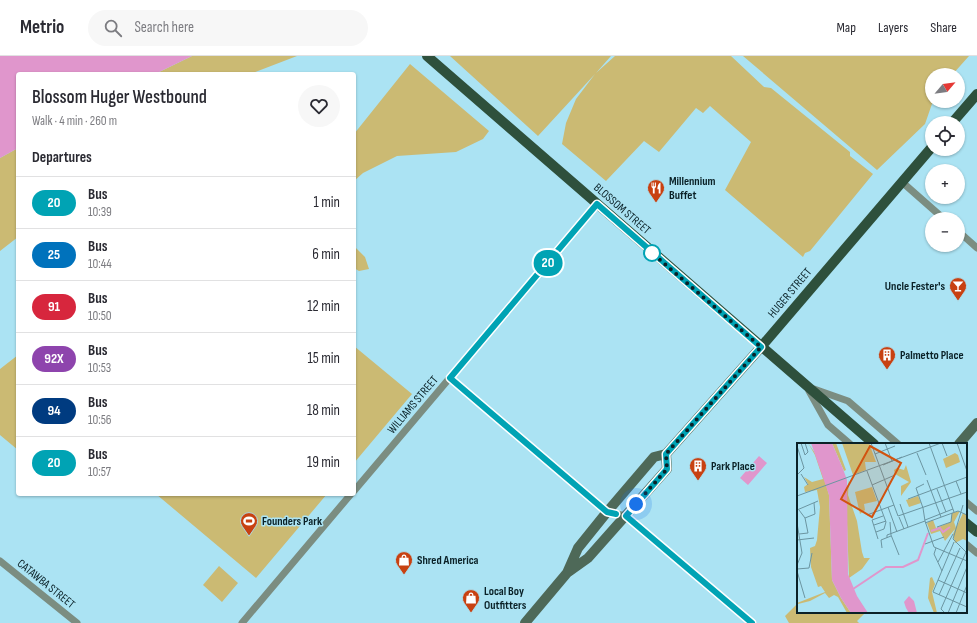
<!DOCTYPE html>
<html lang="en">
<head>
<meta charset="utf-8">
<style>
  body { margin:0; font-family:"Sofia Sans Condensed",sans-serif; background:#f7f7f7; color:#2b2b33; height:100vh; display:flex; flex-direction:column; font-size:15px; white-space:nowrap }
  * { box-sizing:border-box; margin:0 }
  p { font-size:13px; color:#7c7c81 }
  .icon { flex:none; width:22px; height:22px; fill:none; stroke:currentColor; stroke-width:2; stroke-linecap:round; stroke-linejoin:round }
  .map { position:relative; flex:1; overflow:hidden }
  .side { position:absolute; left:16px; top:16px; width:340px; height:424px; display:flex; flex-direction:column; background:#fff; border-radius:4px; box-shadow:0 1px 3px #0004 }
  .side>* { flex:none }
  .badge { padding:0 8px; border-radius:13px; font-size:14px; line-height:26px }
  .needle { width:26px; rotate:61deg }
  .fabs { position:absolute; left:925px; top:12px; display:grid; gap:8px }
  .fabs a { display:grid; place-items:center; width:40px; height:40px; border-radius:50%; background:#fff; box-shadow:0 1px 3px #0004; font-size:20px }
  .you { position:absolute; width:20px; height:20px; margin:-10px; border:3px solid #fff; border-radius:50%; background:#1a73e8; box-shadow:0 0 0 6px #1a73e833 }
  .map>.badge { position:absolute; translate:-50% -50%; box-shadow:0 0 0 2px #fff }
  h2 { padding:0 16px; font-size:15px; line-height:36px }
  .round { display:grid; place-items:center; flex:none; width:42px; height:42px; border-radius:21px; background:#f7f7f7 }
  .overview { display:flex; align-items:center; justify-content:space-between; height:68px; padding:0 16px }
  h1 { font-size:19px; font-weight:600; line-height:30px }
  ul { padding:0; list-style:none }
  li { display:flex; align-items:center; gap:12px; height:52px; padding:0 16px; border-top:1px solid #e1e1e2 }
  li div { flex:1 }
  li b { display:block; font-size:15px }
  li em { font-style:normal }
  li .badge { min-width:44px; font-weight:700; text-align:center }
  header { display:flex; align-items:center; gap:24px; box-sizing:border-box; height:56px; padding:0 20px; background:#fff; border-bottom:1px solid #e1e1e2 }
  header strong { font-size:19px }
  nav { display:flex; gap:22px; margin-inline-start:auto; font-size:14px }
  .search { width:280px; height:36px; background:#f7f7f7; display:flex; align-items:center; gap:10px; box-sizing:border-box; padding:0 14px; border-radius:22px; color:#7c7c81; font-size:15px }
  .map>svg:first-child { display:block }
  .green { fill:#cbba73 }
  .water { fill:#e096cc }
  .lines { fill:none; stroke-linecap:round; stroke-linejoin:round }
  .street { stroke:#7b8d81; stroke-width:7 }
  .secondary { stroke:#4e6958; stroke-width:10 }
  .primary { stroke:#2e503c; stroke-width:10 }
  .line-casing { stroke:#fff; stroke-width:9 }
  .line { stroke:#00a3b4; stroke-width:6 }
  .walk { stroke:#0a2127; stroke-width:4; stroke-dasharray:0 7.2 }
  .stop-dot { fill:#fff; stroke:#00a3b4; stroke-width:2 }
  .labels { text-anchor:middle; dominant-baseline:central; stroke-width:3; stroke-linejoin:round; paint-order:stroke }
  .poi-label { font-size:12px; font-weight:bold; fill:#0a2127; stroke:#abe3f3; text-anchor:start }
  .street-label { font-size:12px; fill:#0a2127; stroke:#abe3f3 }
  .inset-river { fill:none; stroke:#e096cc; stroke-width:2 }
  .inset-road { fill:none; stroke:#6b95a1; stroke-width:1 }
  .view { fill:#d2530f; fill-opacity:0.15; stroke:#d2530f; stroke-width:2 }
  .inset-edge { fill:none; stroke:#0a2127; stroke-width:2 }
</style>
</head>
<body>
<header>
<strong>Metrio</strong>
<div class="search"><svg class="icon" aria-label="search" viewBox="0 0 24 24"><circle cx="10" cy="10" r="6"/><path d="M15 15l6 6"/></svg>Search here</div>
<nav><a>Map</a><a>Layers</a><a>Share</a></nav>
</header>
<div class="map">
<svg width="977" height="567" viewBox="0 0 977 567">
  <rect width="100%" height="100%" fill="#abe3f3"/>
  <!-- green -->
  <path class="green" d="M192 0H297L250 18H155Z
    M450 0H611L596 17 615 0H731L764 31 771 32 850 96V100L873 118 810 195 805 197 803 201 725 134 751 86 710 50 703 57 696 52 659 96 644 85 606 125 562 88 566 67 576 43 595 18 538 80Z
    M743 0H969L952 19H932L933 45 925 68 877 114Z
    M410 8 489 75 483 83 456 96 397 100 363 117 354 125V78Z
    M18 92V181L0 195V102Z
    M354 190 365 201 369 213 359 215 354 212Z
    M354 290 412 338 354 407Z
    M18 299V394L0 379V313Z
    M156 438H327L256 522Z
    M219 510 238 527 222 546 203 529Z
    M798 547V556H866L857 565 859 567H789L785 560Z"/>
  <!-- water -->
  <path class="water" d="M0 0H192L155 18H18V92L0 102Z
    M759 400 767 407 748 429 740 422Z"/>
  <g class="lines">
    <!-- street -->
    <path class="street" d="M902 126 944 163
      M958 175 977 192
      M450 322 607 456 626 460 752 567
      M814 333 848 345 898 388
      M809 335 828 369 850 388
      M354 435 597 148
      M966 446 977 455
      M966 488 977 497
      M0 505 77 567
      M242 567 351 438"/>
    <!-- secondary -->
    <path class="secondary" d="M959 388 977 367
      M567 517 578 492 607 456 654 401 666 398 761 291
      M525 567 567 517 588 502 667 413 666 398"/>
    <!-- primary -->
    <path class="primary" d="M427 0 874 388
      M952 67 977 38
      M761 291 932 91
      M966 467 977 476"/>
  </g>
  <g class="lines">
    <!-- line casing -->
    <g class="line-casing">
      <path id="line" d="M616 458 607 456 450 322 597 148 761 291 666 398 667 413 626 460 752 567"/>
    </g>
    <!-- line -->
    <use href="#line" class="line"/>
    <!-- walk -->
    <path class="walk" d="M636 448 667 413 666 398 761 291 652 197"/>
  </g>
  <!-- icons -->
  <defs>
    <g id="restaurant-pin" transform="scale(0.9)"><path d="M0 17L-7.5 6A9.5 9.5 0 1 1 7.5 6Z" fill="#c84111" stroke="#abe3f3"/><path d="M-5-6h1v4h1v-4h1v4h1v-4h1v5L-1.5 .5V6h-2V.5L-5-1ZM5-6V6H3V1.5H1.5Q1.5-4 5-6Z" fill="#fff"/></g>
    <g id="bar-pin" transform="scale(0.9)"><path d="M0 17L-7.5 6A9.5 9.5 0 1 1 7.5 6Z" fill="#c84111" stroke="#abe3f3"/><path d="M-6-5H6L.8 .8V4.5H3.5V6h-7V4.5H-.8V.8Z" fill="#fff"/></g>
    <g id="building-pin" transform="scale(0.9)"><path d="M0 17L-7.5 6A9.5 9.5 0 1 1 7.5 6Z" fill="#c84111" stroke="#abe3f3"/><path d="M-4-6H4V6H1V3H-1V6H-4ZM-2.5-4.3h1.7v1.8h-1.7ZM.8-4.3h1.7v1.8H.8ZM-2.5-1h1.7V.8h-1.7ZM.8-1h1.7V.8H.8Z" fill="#fff"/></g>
    <g id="stadium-pin" transform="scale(0.9)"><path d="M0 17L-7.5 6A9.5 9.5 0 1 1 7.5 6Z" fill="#c84111" stroke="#abe3f3"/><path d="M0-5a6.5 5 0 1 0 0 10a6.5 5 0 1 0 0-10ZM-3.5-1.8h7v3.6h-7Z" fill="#fff"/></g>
    <g id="shop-pin" transform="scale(0.9)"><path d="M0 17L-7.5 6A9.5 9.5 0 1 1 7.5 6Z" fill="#c84111" stroke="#abe3f3"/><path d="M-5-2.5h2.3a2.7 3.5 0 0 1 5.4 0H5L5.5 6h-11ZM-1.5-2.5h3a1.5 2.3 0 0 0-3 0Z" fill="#fff"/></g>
  </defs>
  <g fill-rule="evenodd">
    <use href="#restaurant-pin" x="656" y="132"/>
    <use href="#bar-pin" x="958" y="230"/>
    <use href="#building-pin" x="887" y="299"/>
    <use href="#building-pin" x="698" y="410"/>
    <use href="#stadium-pin" x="249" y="465"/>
    <use href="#shop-pin" x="404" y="504"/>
    <use href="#shop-pin" x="471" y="542"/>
  </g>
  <!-- markers -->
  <circle class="stop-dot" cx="652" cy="197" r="8"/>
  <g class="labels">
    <!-- poi labels -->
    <g class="poi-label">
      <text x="669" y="125">Millennium<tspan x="669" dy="14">Buffet</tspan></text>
      <text x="945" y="230" text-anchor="end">Uncle Fester's</text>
      <text x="900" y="299">Palmetto Place</text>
      <text x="711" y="410">Park Place</text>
      <text x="262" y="465">Founders Park</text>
      <text x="417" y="504">Shred America</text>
      <text x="484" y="535">Local Boy<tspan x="484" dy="14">Outfitters</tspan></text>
    </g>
    <!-- street labels -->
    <g class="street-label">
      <text transform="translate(622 153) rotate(41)">BLOSSOM STREET</text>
      <text transform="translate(790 237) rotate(-50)">HUGER STREET</text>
      <text transform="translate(413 349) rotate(-50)">WILLIAMS STREET</text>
      <text transform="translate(46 528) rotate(39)">CATAWBA STREET</text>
    </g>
  </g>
  <!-- overview -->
  <g transform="translate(797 387)">
    <rect width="170" height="170" fill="#abe3f3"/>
    <path d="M11 0 18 10 24 24 32 52 35 137 44 155 54 170H50L41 154 37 152 32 155 28 150 13 158 1 161 0 160 28 149 24 143 21 144 14 124 13 105 18 103 20 97 23 64 20 47 8 49 7 44 11 41 7 34 15 39 26 36 18 12ZM35 0H39L49 27 47 28ZM45 0H72L79 19H68L69 27 56 32ZM158 10 161 12 163 19 149 25 146 16ZM109 22 114 39 104 53V43L112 39 98 31 97 27 100 25 107 27ZM52 36 51 52 60 78 65 109 67 115H73L65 126 52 135 49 53ZM75 44 80 58 67 61 68 67 63 71 58 49ZM121 53 124 60 112 64 109 57ZM163 68 157 79 159 85 166 70 170 72V98L166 96 158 100 156 91 158 86 148 98 143 88 134 91 130 80 136 77 139 85 154 79 155 70ZM135 134 138 141 135 149 140 170H137L131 155 133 135Z" fill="#cbba73"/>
    <path d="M14 0H35L46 26 50 37 51 131 60 153 71 170H54L44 155 35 137 32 52ZM112 153 117 158 120 170H112L109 165 107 159Z" fill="#e096cc"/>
    <path class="inset-river" d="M134 88 143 85 146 89 153 84M56 146 89 124H106L121 117 131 90"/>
    <path class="inset-road" d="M4 0 8 12M8 0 11 9 8 12M74 0 101 73 170 49M88 0 95 18M132 0 157 69M145 0 150 13M160 0 170 28M0 3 7 25 0 32M120 10 129 32M78 11 98 3M86 22 105 14M70 28 89 79 87 86 79 89M4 31 11 42M130 37 144 74M159 38 164 51M75 42 98 32M140 46 149 69M0 53 144 0M111 56 170 34M103 61 111 84M166 62 156 96 170 110M91 64 100 89M126 65 119 45 127 41M126 65 128 78 137 104 170 118M0 67 21 58M70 72 97 62M102 74 107 86M8 75 18 71 17 60M128 77 156 66M93 79 94 92 102 112M0 80 5 110 0 122M128 80 161 68 170 72M77 82 89 78M140 84 154 79 155 70M2 91 11 90 8 75 2 67M90 95V92L128 78M81 96 75 77 86 73M0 97 17 95M157 99 136 149 170 164M128 101 147 94M85 105 84 97 94 93M139 105 137 111 145 128M141 119 156 91M0 126 12 125 15 110M0 128 8 155M141 137 170 150M142 152 163 105M148 170 144 166 169 109M151 170 170 124M159 170 170 142"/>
    <path class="view" d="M73 3 104 20 75 74 44 56Z"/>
    <rect width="170" height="170" class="inset-edge"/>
  </g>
</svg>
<div class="fabs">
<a><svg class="needle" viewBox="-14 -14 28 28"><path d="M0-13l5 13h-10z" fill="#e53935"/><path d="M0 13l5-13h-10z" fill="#7c7c81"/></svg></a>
<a><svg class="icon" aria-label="locate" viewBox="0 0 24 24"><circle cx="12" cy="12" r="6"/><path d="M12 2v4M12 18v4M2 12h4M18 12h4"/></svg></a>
<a>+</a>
<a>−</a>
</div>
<div class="you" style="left:636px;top:448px"></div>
<b class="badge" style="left:548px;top:207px;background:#00a3b4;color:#fff">20</b>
<section class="side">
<div class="overview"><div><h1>Blossom Huger Westbound</h1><p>Walk · 4 min · 260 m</p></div><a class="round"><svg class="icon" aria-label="heart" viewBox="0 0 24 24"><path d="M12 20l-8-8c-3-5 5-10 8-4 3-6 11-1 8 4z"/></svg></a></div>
<h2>Departures</h2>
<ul>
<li><span class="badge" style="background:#00a3b4;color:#fff">20</span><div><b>Bus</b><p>10:39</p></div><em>1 min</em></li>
<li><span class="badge" style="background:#0072bc;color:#fff">25</span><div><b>Bus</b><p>10:44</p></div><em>6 min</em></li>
<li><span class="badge" style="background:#d7263d;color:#fff">91</span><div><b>Bus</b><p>10:50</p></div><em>12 min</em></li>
<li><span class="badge" style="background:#8e44ad;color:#fff">92X</span><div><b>Bus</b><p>10:53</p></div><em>15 min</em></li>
<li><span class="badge" style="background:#003b80;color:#fff">94</span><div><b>Bus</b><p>10:56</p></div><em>18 min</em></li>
<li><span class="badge" style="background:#00a3b4;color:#fff">20</span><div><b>Bus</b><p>10:57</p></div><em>19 min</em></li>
</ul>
</section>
</div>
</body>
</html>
